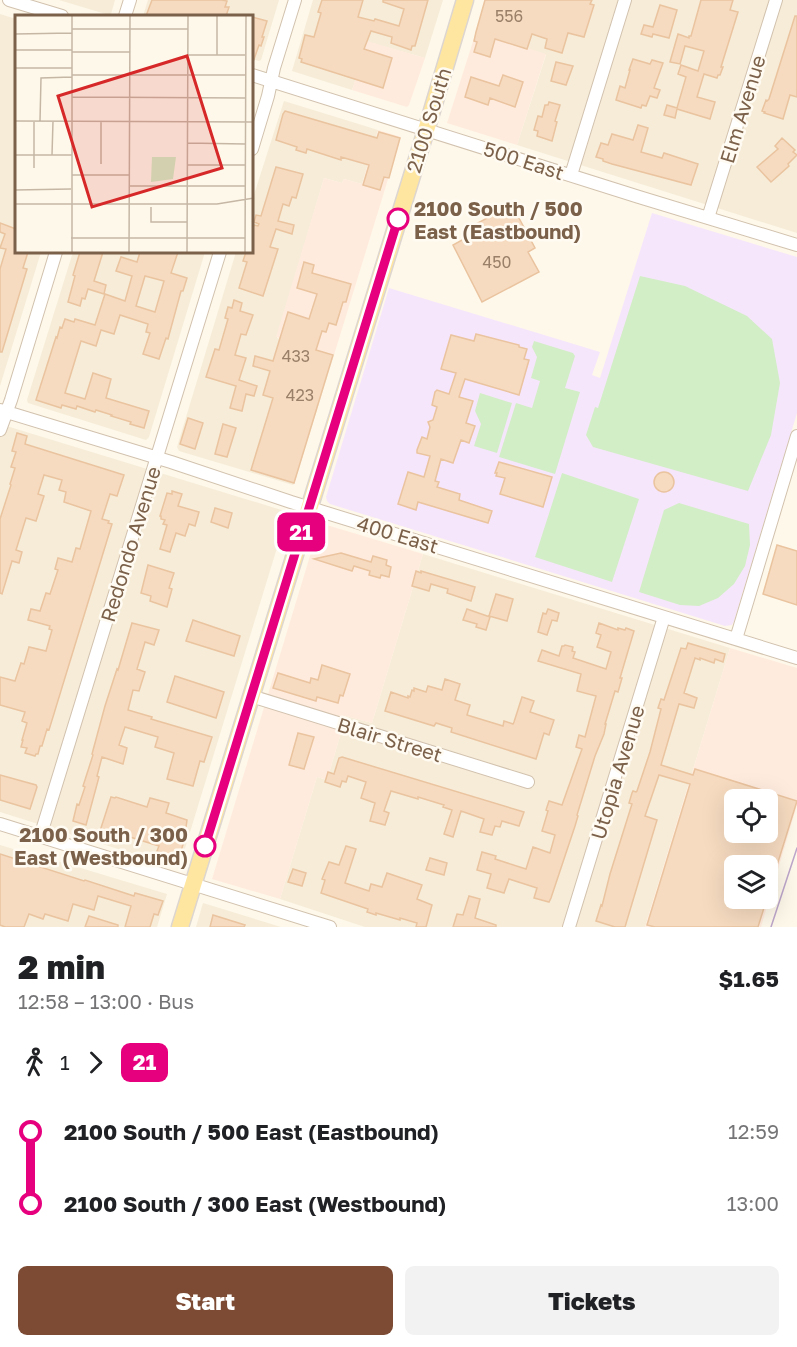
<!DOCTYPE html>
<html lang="en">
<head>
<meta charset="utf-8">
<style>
  body { margin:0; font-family:"Golos Text",sans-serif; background:#f2f2f2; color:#202124; height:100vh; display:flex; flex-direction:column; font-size:22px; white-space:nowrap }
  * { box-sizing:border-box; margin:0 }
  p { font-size:20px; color:#757577 }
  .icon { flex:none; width:33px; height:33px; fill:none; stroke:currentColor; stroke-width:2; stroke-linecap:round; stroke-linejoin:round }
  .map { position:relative; height:927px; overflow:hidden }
  .details { display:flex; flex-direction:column; background:#fff; flex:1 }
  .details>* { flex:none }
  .badge { padding:0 12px; border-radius:9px; font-size:21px; line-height:39px }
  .tools { position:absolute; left:724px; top:789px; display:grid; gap:12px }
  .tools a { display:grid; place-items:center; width:54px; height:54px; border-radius:9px; background:#fff; box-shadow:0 6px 24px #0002; font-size:30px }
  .map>.badge { position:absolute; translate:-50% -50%; box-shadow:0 0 0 3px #fff }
  .legs { display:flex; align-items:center; gap:9px; height:66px; padding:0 18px; font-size:20px }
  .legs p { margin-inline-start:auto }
  .headline { display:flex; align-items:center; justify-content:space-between; height:102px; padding:0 18px }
  h1 { font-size:33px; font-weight:800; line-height:45px }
  .primary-button { display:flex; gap:12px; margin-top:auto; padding:12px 18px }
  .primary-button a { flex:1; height:69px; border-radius:9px; background:#7d4b34; color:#fff; font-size:24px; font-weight:800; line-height:69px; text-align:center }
  .primary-button a+a { background:#f2f2f2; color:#202124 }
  ul { padding:0 18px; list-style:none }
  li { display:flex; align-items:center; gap:21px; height:72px; font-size:22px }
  li i { display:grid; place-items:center; width:9px; height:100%; margin:0 8px; background:currentColor }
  li i::after { content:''; width:15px; height:15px; margin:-8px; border:4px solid; border-radius:50%; background:#fff }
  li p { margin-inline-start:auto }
  li:first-child i { background:linear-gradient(#0000 50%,currentColor 0) }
  li:last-child i { background:linear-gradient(currentColor 50%,#0000 0) }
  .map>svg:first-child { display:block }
  .residential { fill:#f6ecd8 }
  .commercial { fill:#ffebdd; fill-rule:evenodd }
  .education { fill:#f6e6fb }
  .green { fill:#d2eec6 }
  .building { fill:#f6dbc0; stroke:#eac39f; stroke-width:1.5; fill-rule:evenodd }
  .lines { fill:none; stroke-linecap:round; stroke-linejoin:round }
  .minor-casing { stroke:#d2c2ae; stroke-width:14 }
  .major-casing { stroke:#ddd6d0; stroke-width:19 }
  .minor { stroke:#fff; stroke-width:12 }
  .major { stroke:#ffe6a0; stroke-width:16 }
  .tram { stroke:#bda6ca; stroke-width:1.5 }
  .line-1-casing { stroke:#fff; stroke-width:14 }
  .line-1 { stroke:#e6007e; stroke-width:9 }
  .stop-1-dot { fill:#fff; stroke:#e6007e; stroke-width:3 }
  .labels { text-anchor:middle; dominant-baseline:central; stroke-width:5; stroke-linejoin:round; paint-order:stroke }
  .number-label { font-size:16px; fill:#9a8068 }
  .street-label { font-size:20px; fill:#7c614a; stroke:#fffbf2 }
  .stop-label { font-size:20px; font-weight:bold; fill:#7c614a; stroke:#fffbf2; text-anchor:start }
  .inset-road { fill:none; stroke:#c6b7a5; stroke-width:1.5 }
  .view { fill:#d62828; fill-opacity:0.15; stroke:#d62828; stroke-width:3 }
  .inset-edge { fill:none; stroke:#7c614a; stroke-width:3 }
</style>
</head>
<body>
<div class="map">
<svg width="797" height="927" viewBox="0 0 797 927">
  <rect width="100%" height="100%" fill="#fef8ea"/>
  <!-- residential -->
  <path class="residential" d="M59 0H115L111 14 109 15Z
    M148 0H279L261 60 259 61 252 59V16H143Z
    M313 0H443L425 58 368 42 352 90 292 71Z
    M542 0H797V233L517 145 546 55 527 49Z
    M0 14 16 19V252H41L0 386Z
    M284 101 378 130 362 184 344 179 342 183 324 178 277 338 334 355 294 484 293 485 179 451 177 447 236 252H252V201Z
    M73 252H205L149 437 146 440 28 403 27 400Z
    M0 424 288 512 179 868 0 812Z
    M423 554 730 648 645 927H365L280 899 317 777 327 780 346 716 372 723Z
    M0 845 40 857 18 927H0Z
    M44 857 167 894 157 927H23Z
    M203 903 281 927H196Z"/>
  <!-- commercial -->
  <path class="commercial" d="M476 32 546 54 517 145 447 123Z
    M367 41 425 58 409 105 407 107 352 90Z
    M378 130 401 137 334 355 276 337 324 178 342 183 344 179 362 184Z
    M320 523 423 554 372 723 346 716 327 780 317 777 280 899 212 879Z
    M730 648 797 668V805L761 927H645ZM735 800H768V832H735ZM735 866H768V898H735Z"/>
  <!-- education -->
  <path class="education" d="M652 213 797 257V413L734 621 732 625 725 626 330 504 327 501 326 497 389 288 600 352 592 375 600 378Z"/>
  <!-- green -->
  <path class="green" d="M640 276 685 286 747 316 772 339 780 383 771 435 748 491 593 447 586 435 595 407 598 408Z
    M534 341 573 353 575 356 565 388 580 392 555 474 499 457 516 403 532 408 540 381 531 378 537 357 532 347Z
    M480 393 512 403 497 453 474 446 481 424 475 411Z
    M562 473 639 499 612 582 535 557Z
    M679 503 749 524 750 545 745 566 734 584 718 598 699 606 680 605 639 592 664 510Z"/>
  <!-- building -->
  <path class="building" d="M152 0H222L227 1 225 7H229L226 16H146Z
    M322 0H363L358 17 374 21 375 19 399 26 404 9 383 2V0H428L415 46H412L411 50 391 43 392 37 371 31 364 49 392 58 383 88 301 62 302 59 299 58 305 35 314 37 321 13 318 12Z
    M485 0H592L590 4 594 5 584 37 568 33 562 53 545 48 547 39 532 34 527 49 495 39 490 57 474 52 477 42 474 41 476 32Z
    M701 0H733L730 10 738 12 721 67H723L720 75H718L717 78 704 74 697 97 715 102 710 119 677 109 675 118 664 115 667 105 677 108 686 77 678 74 681 65 698 71 704 51 685 46 680 64 670 62 678 34 689 38V36H691Z
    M660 5 677 10 669 38 653 34 652 37 641 34 644 25 653 27Z
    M795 16H797V97L790 95 783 119 764 113 765 112 762 111 766 100 767 101 769 99Z
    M252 17 267 21 262 37H264L261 46 259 45 253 62H252Z
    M633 59 650 64 652 60 663 63 654 88 660 90 657 98 650 96 646 106 642 105 641 108 616 100 620 86 625 88 630 70H629Z
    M556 62 573 66 566 85 551 81Z
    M503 75 523 82 515 107 490 98 488 105 465 97 471 77 499 86Z
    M549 102 560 105 555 121 557 122 552 141 537 136 538 131 534 130 538 116 542 117 545 105H548Z
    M285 111 377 138 379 132 400 138 389 178 384 177 380 190 363 185 369 165 341 157V160L307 149 306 153 296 150 297 147 276 140 283 114Z
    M638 125 648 128 641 152 662 158 664 153 698 164 691 185 612 164 603 161V159L596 157 601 143 608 145 612 134 633 140Z
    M782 138 795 150 793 152 797 155 788 164 789 166 771 182 757 167 778 149 775 146Z
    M276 167 303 174 296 198 292 197 289 206 283 204 278 221 294 225 292 234 276 229 270 247 278 249 263 296 239 288 247 262 243 261 246 252H252V231L254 225 258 226 259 224 254 222 256 215 261 216Z
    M512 205 535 248 528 252 539 272 482 302 453 245 473 234 470 227Z
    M0 223 16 229V252H28L23 268 27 269 2 352H0V269L6 249 0 248 5 234 0 232Z
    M80 252H103L94 281 106 285 104 294 88 289 85 299 82 298 80 306 68 302 75 276 73 275Z
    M140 252H178L171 273 187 278 183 291H181L168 339 166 338 159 359 143 354 150 333 146 332 148 324 120 315 114 334 101 330 96 346 81 341 65 393 85 399 93 373 111 379 106 398 149 411 144 428 130 424 131 422 111 416 112 415 96 410 95 412 77 406 76 409 62 405 61 408 36 400 56 337 57 338 60 327 62 328 65 319 74 322 75 319 95 325 105 294 125 301 132 276 116 271 121 257 137 262ZM145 276 164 281 155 312 136 306Z
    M304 262 314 265 312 273 351 284 346 302H343L336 325 329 323 326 332 322 331 316 350 333 355 294 483 251 470 273 398 263 395 270 371 253 366 255 356 273 361 288 312 309 319 317 294 297 288Z
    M234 300 242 303 240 311 253 315 246 335 241 334 235 355 246 358 239 380 257 386 254 396 246 394 242 411 230 408 236 386 206 377 215 349 219 350 228 319 225 318 228 307 232 308Z
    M476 334 519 345V347L527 349 524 359 529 360 519 395 465 379 459 397 473 401 466 423 475 426 469 443 461 440 453 463 441 459 435 481 439 482 437 487 460 494 459 500 492 511 488 523 418 502 416 510 398 504 408 472 424 477 430 456 417 453V450L422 437 427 439 430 427 428 422 433 420 437 407 432 405 435 392 437 390 449 394 456 373 441 369 451 335 474 341Z
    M188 418 203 423 195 449 180 444Z
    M223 424 236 428 227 457 215 454Z
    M17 433 27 436 25 444 124 475 117 496 110 494 102 519 109 521 108 523 112 524 49 730 47 729 42 746H40L38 754H36L35 756 25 753 27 748 21 747 23 740H22L27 723 22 721 25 712 0 705V677L15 681 21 663 24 664 29 647 46 651 52 630 49 629 50 626 28 620 31 609 40 611 46 593 50 594 58 570 55 569 58 558 72 562 76 548 80 549 91 511 64 502 66 492 59 490 62 480 44 475 38 494 44 496 36 521 26 518 16 550 22 552 19 563 12 561 2 594 0 593V519L11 485 10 484 15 468 11 467 16 452 12 451Z
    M499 462 552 477 543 507 500 494 505 478 496 476 497 473H495Z
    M654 482a10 10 0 1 1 20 0a10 10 0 1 1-20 0Z
    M172 491 182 494 178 506 199 512 195 526 189 524 185 536 176 533 170 552 160 549 167 525 163 524 165 520 161 519V516H160L167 493 172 494Z
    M215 508 232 513 228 528 211 522Z
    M777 545 797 551V605L763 594Z
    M341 553 371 562 373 556 387 560 386 565 391 567 389 577 381 575 380 578 369 575 370 571 354 566 352 571 314 559Z
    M148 565 174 573 169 588 172 589 167 607 150 601 151 596 141 593Z
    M416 571 421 573V571L475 587 471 601 447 593 448 589 431 584 429 591 412 586Z
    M496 594 513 599 507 621 489 616Z
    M467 609 490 617 486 630 476 627 477 624 463 620Z
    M548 609 559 613 557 621 552 620 547 635 538 632 543 613 546 614Z
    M193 620 240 636 234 656 186 641Z
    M132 623 159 630 154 645 145 642 137 669 145 672 139 691 133 690 128 710 152 717 151 719 212 737 204 762 200 761 193 786 167 779 174 753 155 747 158 737 125 727 119 745 127 748 123 764 102 757 97 776 99 777 86 825 73 821 77 804 79 805 85 787 83 786 93 755 92 754 105 706 117 669 118 670Z
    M599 623 618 630V628L625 630 626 628 634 631 620 678H622L618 692 615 691 605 724H606L604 734 595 756 577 815 578 816 575 826 551 898 549 902 534 898 537 888 509 879 504 893 487 888 491 874 477 870 482 852 496 856 495 859 526 869 533 847 550 853 555 835 542 831 548 811 546 810 549 801 562 805 582 749 576 747 579 735 585 737 596 696 577 691 581 674 538 661 542 650 559 656 562 646H564L565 645 573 647 572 651 575 652 573 658 606 669 611 652 597 647 601 635 596 633Z
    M688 643 725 654 723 662 715 659 714 663 700 658V660L695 658 684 693 697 698 694 708 679 704 661 765 693 775 695 769 797 801 770 888H768V866H735V898H767L758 927H655L647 925 690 784 659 775 645 816 657 820 625 927H615L596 921 601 905 602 906 610 874 632 804 629 803 632 793 633 791 636 792 637 791 650 752 661 709 658 708 661 699 664 700 681 648 686 649ZM735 800H768V832H735Z
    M322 665 350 674 343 696 340 695 338 703 317 697 316 701 273 688 278 673 310 683 311 678 318 680Z
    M175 676 224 692 216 718 167 702Z
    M445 679 460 684 455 700 470 705 467 715 503 726 504 721 513 724 514 722 522 697 534 701 530 712 554 720 549 735 544 733 536 759 451 732 452 728 436 723 434 726 385 711 391 692 408 698V696L410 697 412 690 414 691V688L426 692 428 686 442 690Z
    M298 733 314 737 304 769 289 765Z
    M342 757 524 812 519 826 502 821 500 827 495 826 492 835 480 832 484 819 461 811 453 837 444 834 452 810 443 807 444 805 418 797V799L391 791 384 811 389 813 385 825 370 821 375 803 361 798 366 782 348 776 346 782 342 781 340 787 325 782 328 772 334 774 339 758Z
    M0 775 36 785 37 787 30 809 0 800Z
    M111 797 115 798 116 797 147 807 150 798 169 803 166 813 187 820 184 841 179 858 157 851 159 846 130 837 129 840 100 831Z
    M346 846 356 849 345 883 369 891 371 884 382 887 387 873 422 885 417 899 432 905 426 927H416L417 923 400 918V920L376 913V915L367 912 368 909 321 893 325 880 322 879 329 862 339 865Z
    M0 854 84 881 85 880 134 896 135 893 163 901 158 915 154 914 150 927H125L131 906 98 896 94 910 73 904 68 921 45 914 43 919 29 914 24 927H5L0 925Z
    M430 858 447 863 444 875 426 870Z
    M293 869 306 873 302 886 288 882Z
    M469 896 480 899 475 918 496 925V927H453L457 914 463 915Z
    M213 915 245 925 244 927H210Z
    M89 916 118 925V927H85Z"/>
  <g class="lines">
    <!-- minor casing -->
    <g class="minor-casing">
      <path id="minor" d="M9 0 62 16
        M125 16 130 0
        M252 75 639 197 797 245
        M252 149 268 96 274 68 295 0
        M571 175 625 0
        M708 218 776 0
        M0 410 171 462 291 502 797 658
        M0 430 11 400 56 252
        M736 639 797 436
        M251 696 528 782
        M0 824 330 927
        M40 837 220 252
        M569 927 664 617"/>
    </g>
    <!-- major casing -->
    <g class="major-casing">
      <path id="major" d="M180 927 431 114 465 0"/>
    </g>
    <!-- minor -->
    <use href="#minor" class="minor"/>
    <!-- major -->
    <use href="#major" class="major"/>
    <!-- tram -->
    <path class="tram" d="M771 927 797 848"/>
  </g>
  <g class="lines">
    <!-- line-1 casing -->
    <g class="line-1-casing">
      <path id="line-1" d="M205 846 398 219"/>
    </g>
    <!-- line-1 -->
    <use href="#line-1" class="line-1"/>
  </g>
  <!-- markers -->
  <g class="stop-1-dot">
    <circle cx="398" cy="219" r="10"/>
    <circle cx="205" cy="846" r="10"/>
  </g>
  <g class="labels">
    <!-- number labels -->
    <g class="number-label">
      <text x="509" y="16">556</text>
      <text x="497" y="262">450</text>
      <text x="296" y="356">433</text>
      <text x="300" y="395">423</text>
    </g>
    <!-- street labels -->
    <g class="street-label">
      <text transform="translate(742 109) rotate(-73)">Elm Avenue</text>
      <text transform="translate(428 120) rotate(-73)">2100 South</text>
      <text transform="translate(524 160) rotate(18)">500 East</text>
      <text transform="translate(398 534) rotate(17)">400 East</text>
      <text transform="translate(130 544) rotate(-73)">Redondo Avenue</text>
      <text transform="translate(390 739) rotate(17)">Blair Street</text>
      <text transform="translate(617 772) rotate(-73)">Utopia Avenue</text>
    </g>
    <!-- stop labels -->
    <g class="stop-label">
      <text x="414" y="208">2100 South / 500<tspan x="414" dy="23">East (Eastbound)</tspan></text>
      <text x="188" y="834" text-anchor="end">2100 South / 300<tspan x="188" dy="23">East (Westbound)</tspan></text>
    </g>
  </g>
  <!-- overview -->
  <g transform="translate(15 15)">
    <rect width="238" height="238" fill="#fef8ea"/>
    <path d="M137 142H161L158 164 136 167Z" fill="#d2eec6"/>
    <path class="inset-road" d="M202 0V40M57 14H173M0 19 57 18M0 35H57M57 37H115M173 40H230M0 53H57M57 60H230M57 82 230 83M0 106 239 107M25 106 26 63 57 62M172 128 230 129M0 140H57M37 140 38 106M86 149V106M172 150H230M19 153V106M57 160H115M115 171H230M0 175 56 174M0 189H202L239 183M136 192V207H172M56 223H230M57 238V0M114 238 115 0M172 238 173 0M230 238 231 0"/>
    <path class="view" d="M172 41 207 153 77 192 43 81Z"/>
    <rect width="238" height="238" class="inset-edge"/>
  </g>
</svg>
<div class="tools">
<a><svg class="icon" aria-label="locate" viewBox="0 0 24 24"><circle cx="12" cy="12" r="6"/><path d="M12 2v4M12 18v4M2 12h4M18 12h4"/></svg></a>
<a><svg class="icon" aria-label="layers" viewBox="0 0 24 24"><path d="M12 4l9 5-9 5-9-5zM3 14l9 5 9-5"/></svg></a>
</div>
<b class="badge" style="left:301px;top:532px;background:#e6007e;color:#fff">21</b>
</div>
<section class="details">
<div class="headline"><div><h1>2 min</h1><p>12:58 – 13:00 · Bus</p></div><b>$1.65</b></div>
<div class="legs"><svg class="icon" aria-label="walk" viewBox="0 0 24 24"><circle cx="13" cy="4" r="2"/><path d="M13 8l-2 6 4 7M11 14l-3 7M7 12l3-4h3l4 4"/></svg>1<svg class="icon" aria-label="forward" viewBox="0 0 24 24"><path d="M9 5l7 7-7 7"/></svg><b class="badge" style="background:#e6007e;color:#fff">21</b></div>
<ul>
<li><i style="color:#e6007e"></i><b>2100 South / 500 East (Eastbound)</b><p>12:59</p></li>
<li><i style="color:#e6007e"></i><b>2100 South / 300 East (Westbound)</b><p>13:00</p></li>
</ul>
<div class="primary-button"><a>Start</a><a>Tickets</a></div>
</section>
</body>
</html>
